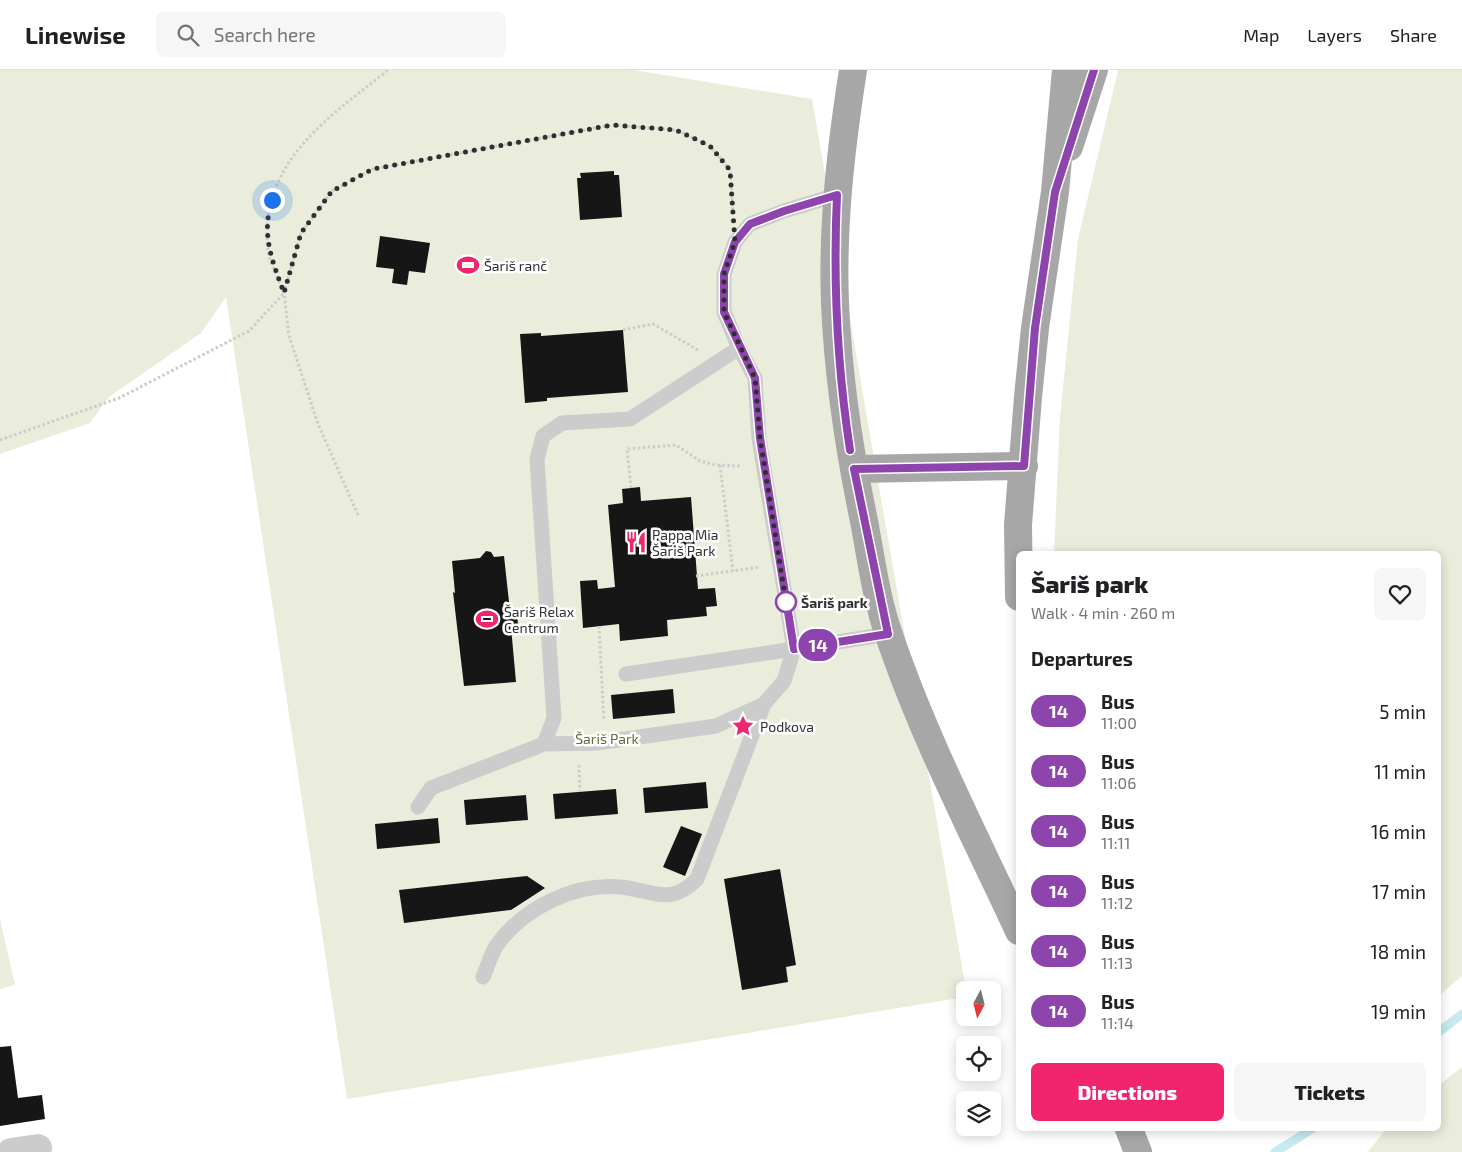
<!DOCTYPE html>
<html lang="en">
<head>
<meta charset="utf-8">
<style>
  body { margin:0; font-family:"Exo 2",sans-serif; background:#f6f6f6; color:#202124; height:100vh; display:flex; flex-direction:column; font-size:19px; white-space:nowrap }
  * { box-sizing:border-box; margin:0 }
  p { font-size:16px; color:#757577 }
  .icon { flex:none; width:28px; height:28px; fill:none; stroke:currentColor; stroke-width:2; stroke-linecap:round; stroke-linejoin:round }
  .map { position:relative; flex:1; overflow:hidden }
  .details { position:absolute; left:1016px; top:481px; width:425px; height:580px; display:flex; flex-direction:column; background:#fff; border-radius:8px; box-shadow:0 2px 12px #0003 }
  .details>* { flex:none }
  .badge { padding:0 10px; border-radius:16px; font-size:18px; line-height:32px }
  .needle { width:32px; rotate:187deg }
  .tools { position:absolute; left:956px; top:911px; display:grid; gap:10px }
  .tools a { display:grid; place-items:center; width:45px; height:45px; border-radius:8px; background:#fff; box-shadow:0 2px 12px #0003; font-size:25px }
  .you { position:absolute; width:25px; height:25px; margin:-12px; border:4px solid #fff; border-radius:50%; background:#1a73e8; box-shadow:0 0 0 8px #1a73e833 }
  .map>.badge { position:absolute; translate:-50% -50%; box-shadow:0 0 0 2px #fff }
  h2 { padding:0 15px; font-size:19px; line-height:45px }
  .round { display:grid; place-items:center; flex:none; width:52px; height:52px; border-radius:8px; background:#f6f6f6 }
  .headline { display:flex; align-items:center; justify-content:space-between; height:85px; padding:0 15px }
  h1 { font-size:24px; font-weight:800; line-height:38px }
  .action { display:flex; gap:10px; margin-top:auto; padding:10px 15px }
  .action a { flex:1; height:58px; border-radius:8px; background:#f1256e; color:#fff; font-size:20px; font-weight:800; line-height:58px; text-align:center }
  .action a+a { background:#f6f6f6; color:#202124 }
  ul { padding:0; list-style:none }
  li { display:flex; align-items:center; gap:15px; height:60px; padding:0 15px }
  li div { flex:1 }
  li b { display:block; font-size:19px }
  li em { font-style:normal }
  li .badge { min-width:55px; font-weight:700; text-align:center }
  header { display:flex; align-items:center; gap:30px; box-sizing:border-box; height:70px; padding:0 25px; background:#fff; border-bottom:1px solid #e0e0e0 }
  header strong { font-size:24px }
  nav { display:flex; gap:28px; margin-inline-start:auto; font-size:18px }
  .search { width:350px; height:45px; background:#f6f6f6; display:flex; align-items:center; gap:12px; box-sizing:border-box; padding:0 18px; border-radius:8px; color:#757577; font-size:19px }
  .map>svg:first-child { display:block }
  .green { fill:#eaeddb }
  .lines { fill:none; stroke-linecap:round; stroke-linejoin:round }
  .stream { stroke:#c6eaee; stroke-width:9 }
  .building { fill:#161616 }
  .path { stroke:#ccc; stroke-width:3; stroke-dasharray:2.5 2.5; stroke-linecap:butt }
  .lane { stroke:#ccc; stroke-width:15 }
  .street { stroke:#ccc; stroke-width:28 }
  .primary { stroke:#a7a7a7; stroke-width:28 }
  .line-casing { stroke:#fff; stroke-width:11 }
  .line { stroke:#8e44ad; stroke-width:8 }
  .walk { stroke:#2f2f2f; stroke-width:5; stroke-dasharray:0 9 }
  .stop-dot { fill:#fff; stroke:#8e44ad; stroke-width:2.5 }
  .labels { text-anchor:middle; dominant-baseline:central; stroke-width:5; stroke-linejoin:round; paint-order:stroke }
  .poi-label { font-size:14px; fill:#2f2f2f; stroke:#fff; text-anchor:start }
  .stop-label { font-size:14px; font-weight:bold; fill:#2f2f2f; stroke:#fff; text-anchor:start }
  .park-label { font-size:14px; fill:#606e39; stroke:#fff }
</style>
</head>
<body>
<header>
<strong>Linewise</strong>
<div class="search"><svg class="icon" aria-label="search" viewBox="0 0 24 24"><circle cx="10" cy="10" r="6"/><path d="M15 15l6 6"/></svg>Search here</div>
<nav><a>Map</a><a>Layers</a><a>Share</a></nav>
</header>
<div class="map">
<svg width="1462" height="1082" viewBox="0 0 1462 1082">
  <rect width="100%" height="100%" fill="#fff"/>
  <!-- green -->
  <path class="green" d="M0 0H634L812 29 966 920 965 927 347 1029 226 227 201 263 109 327 90 353 0 384Z
    M1118 0H1462V906L1439 926V484H1054L1060 347 1078 169Z
    M0 849 15 915 0 919Z
    M1462 997V1082H1368L1386 1059H1439V1015Z"/>
  <g class="lines">
    <!-- stream -->
    <path class="stream" d="M1439 962 1462 944
      M1275 1082 1312 1059"/>
  </g>
  <!-- building -->
  <path class="building" d="M614 101V105H619L622 147 580 150 577 108H581L580 103Z
    M380 166 430 173 425 203 409 201 407 215 392 213 394 199 376 197Z
    M623 260 628 322 547 328V331L525 333 520 264 541 263V266Z
    M640 417 641 431 691 427 698 519 715 518 717 536 706 537 707 546 667 550 668 566 620 571 619 554 583 558 580 511 597 510 598 519 615 517 608 435 623 433 622 419Z
    M486 481 491 482 494 487 504 486 510 541 517 540 518 556 511 557 516 612 464 616 453 522 455 523 452 491 480 488Z
    M673 619 675 643 613 649 611 625Z
    M706 712 708 738 645 743 643 718Z
    M616 719 618 744 555 749 553 724Z
    M526 725 528 750 466 755 464 730Z
    M438 748 440 773 377 779 375 754Z
    M681 756 702 764 685 806 663 797Z
    M780 799 796 895 786 897 788 912 742 920 724 809Z
    M527 806 545 818 511 840 404 853 399 820Z
    M11 976 18 1028 42 1025 45 1049 0 1056V977Z"/>
  <g class="lines">
    <!-- path -->
    <path class="path" d="M623 260 653 254 698 280
      M0 370 119 328 249 261 284 223C279 210 270 194 268 180 258 93 328 48 388 0
      M720 395 733 501
      M631 418 627 379 676 375 700 391 716 395 741 396
      M358 445 318 354 289 266 284 223 301 163 332 121 373 99 612 55 676 60 710 76 730 100 733 142
      M696 506 760 497
      M599 556 604 651
      M579 695 580 722"/>
    <!-- lane -->
    <path class="lane" d="M837 125 784 141 750 154 735 172 724 205V242L739 278 755 308 759 369 794 579 888 564
      M544 674 597 673 716 656 764 634 784 611 794 579 626 604
      M418 737 431 718 544 674 554 648 537 389 543 366 562 353 630 349 739 278
      M483 907C488 896 491 882 499 872 526 837 575 813 620 817 653 820 670 837 697 809L764 634"/>
    <!-- street -->
    <path class="street" d="M11 1082 38 1078"/>
    <!-- primary -->
    <path class="primary" d="M853 0C841 77 832 155 835 233 838 306 849 379 864 451 871 488 876 528 889 565 923 666 974 764 1019 861
      M1069 77 1094 0
      M854 399 1024 396
      M1019 527 1018 455 1028 327 1035 258 1055 122 1066 0
      M1129 1059 1138 1082"/>
  </g>
  <g class="lines">
    <!-- line casing -->
    <g class="line-casing">
      <path id="line" d="M850 380C837 295 833 211 837 125L784 141 750 154 735 172 724 204V242L755 308 760 368 794 579 888 564 854 399 1024 396 1035 258 1055 122 1094 0"/>
    </g>
    <!-- line -->
    <use href="#line" class="line"/>
    <!-- walk -->
    <path class="walk" d="M272 130C261 165 272 190 284 223L301 163 332 121 373 99 612 55 676 60 710 76 730 100 735 172 724 204V242L755 308 760 368 786 532"/>
  </g>
  <!-- icons -->
  <defs>
    <g id="stadium-bare" transform="scale(1.725)"><path d="M0-5a6.5 5 0 1 0 0 10a6.5 5 0 1 0 0-10ZM-3.5-1.8h7v3.6h-7Z" fill="#f1256e" stroke="#fff" stroke-width="2.5" paint-order="stroke"/></g>
    <g id="restaurant-bare" transform="scale(1.725)"><path d="M-5-6h1v4h1v-4h1v4h1v-4h1v5L-1.5 .5V6h-2V.5L-5-1ZM5-6V6H3V1.5H1.5Q1.5-4 5-6Z" fill="#f1256e" stroke="#fff" stroke-width="2.5" paint-order="stroke"/></g>
    <g id="sight-bare" transform="scale(1.725)"><path d="M0-6L1.8-2.2L6-1.7L2.9 1.2L3.7 5.4L0 3.3L-3.7 5.4L-2.9 1.2L-6-1.7L-1.8-2.2Z" fill="#f1256e" stroke="#fff" stroke-width="2.5" paint-order="stroke"/></g>
  </defs>
  <g fill-rule="evenodd">
    <use href="#stadium-bare" x="468" y="195"/>
    <use href="#restaurant-bare" x="636" y="472"/>
    <use href="#stadium-bare" x="487" y="549"/>
    <use href="#sight-bare" x="743" y="656"/>
  </g>
  <!-- markers -->
  <circle class="stop-dot" cx="786" cy="532" r="10"/>
  <g class="labels">
    <!-- poi labels -->
    <g class="poi-label">
      <text x="484" y="195">Šariš ranč</text>
      <text x="652" y="464">Pappa Mia<tspan x="652" dy="16">Šariš Park</tspan></text>
      <text x="504" y="541">Šariš Relax<tspan x="504" dy="16">Centrum</tspan></text>
      <text x="760" y="656">Podkova</text>
    </g>
    <!-- stop labels -->
    <g class="stop-label">
      <text x="801" y="532">Šariš park</text>
    </g>
    <!-- park labels -->
    <g class="park-label">
      <text x="607" y="668">Šariš Park</text>
    </g>
  </g>
</svg>
<div class="tools">
<a><svg class="needle" viewBox="-14 -14 28 28"><path d="M0-13l5 13h-10z" fill="#e53935"/><path d="M0 13l5-13h-10z" fill="#757577"/></svg></a>
<a><svg class="icon" aria-label="locate" viewBox="0 0 24 24"><circle cx="12" cy="12" r="6"/><path d="M12 2v4M12 18v4M2 12h4M18 12h4"/></svg></a>
<a><svg class="icon" aria-label="layers" viewBox="0 0 24 24"><path d="M12 4l9 5-9 5-9-5zM3 14l9 5 9-5"/></svg></a>
</div>
<div class="you" style="left:272px;top:130px"></div>
<b class="badge" style="left:818px;top:575px;background:#8e44ad;color:#fff">14</b>
<section class="details">
<div class="headline"><div><h1>Šariš park</h1><p>Walk · 4 min · 260 m</p></div><a class="round"><svg class="icon" aria-label="heart" viewBox="0 0 24 24"><path d="M12 20l-8-8c-3-5 5-10 8-4 3-6 11-1 8 4z"/></svg></a></div>
<h2>Departures</h2>
<ul>
<li><span class="badge" style="background:#8e44ad;color:#fff">14</span><div><b>Bus</b><p>11:00</p></div><em>5 min</em></li>
<li><span class="badge" style="background:#8e44ad;color:#fff">14</span><div><b>Bus</b><p>11:06</p></div><em>11 min</em></li>
<li><span class="badge" style="background:#8e44ad;color:#fff">14</span><div><b>Bus</b><p>11:11</p></div><em>16 min</em></li>
<li><span class="badge" style="background:#8e44ad;color:#fff">14</span><div><b>Bus</b><p>11:12</p></div><em>17 min</em></li>
<li><span class="badge" style="background:#8e44ad;color:#fff">14</span><div><b>Bus</b><p>11:13</p></div><em>18 min</em></li>
<li><span class="badge" style="background:#8e44ad;color:#fff">14</span><div><b>Bus</b><p>11:14</p></div><em>19 min</em></li>
</ul>
<div class="action"><a>Directions</a><a>Tickets</a></div>
</section>
</div>
</body>
</html>
